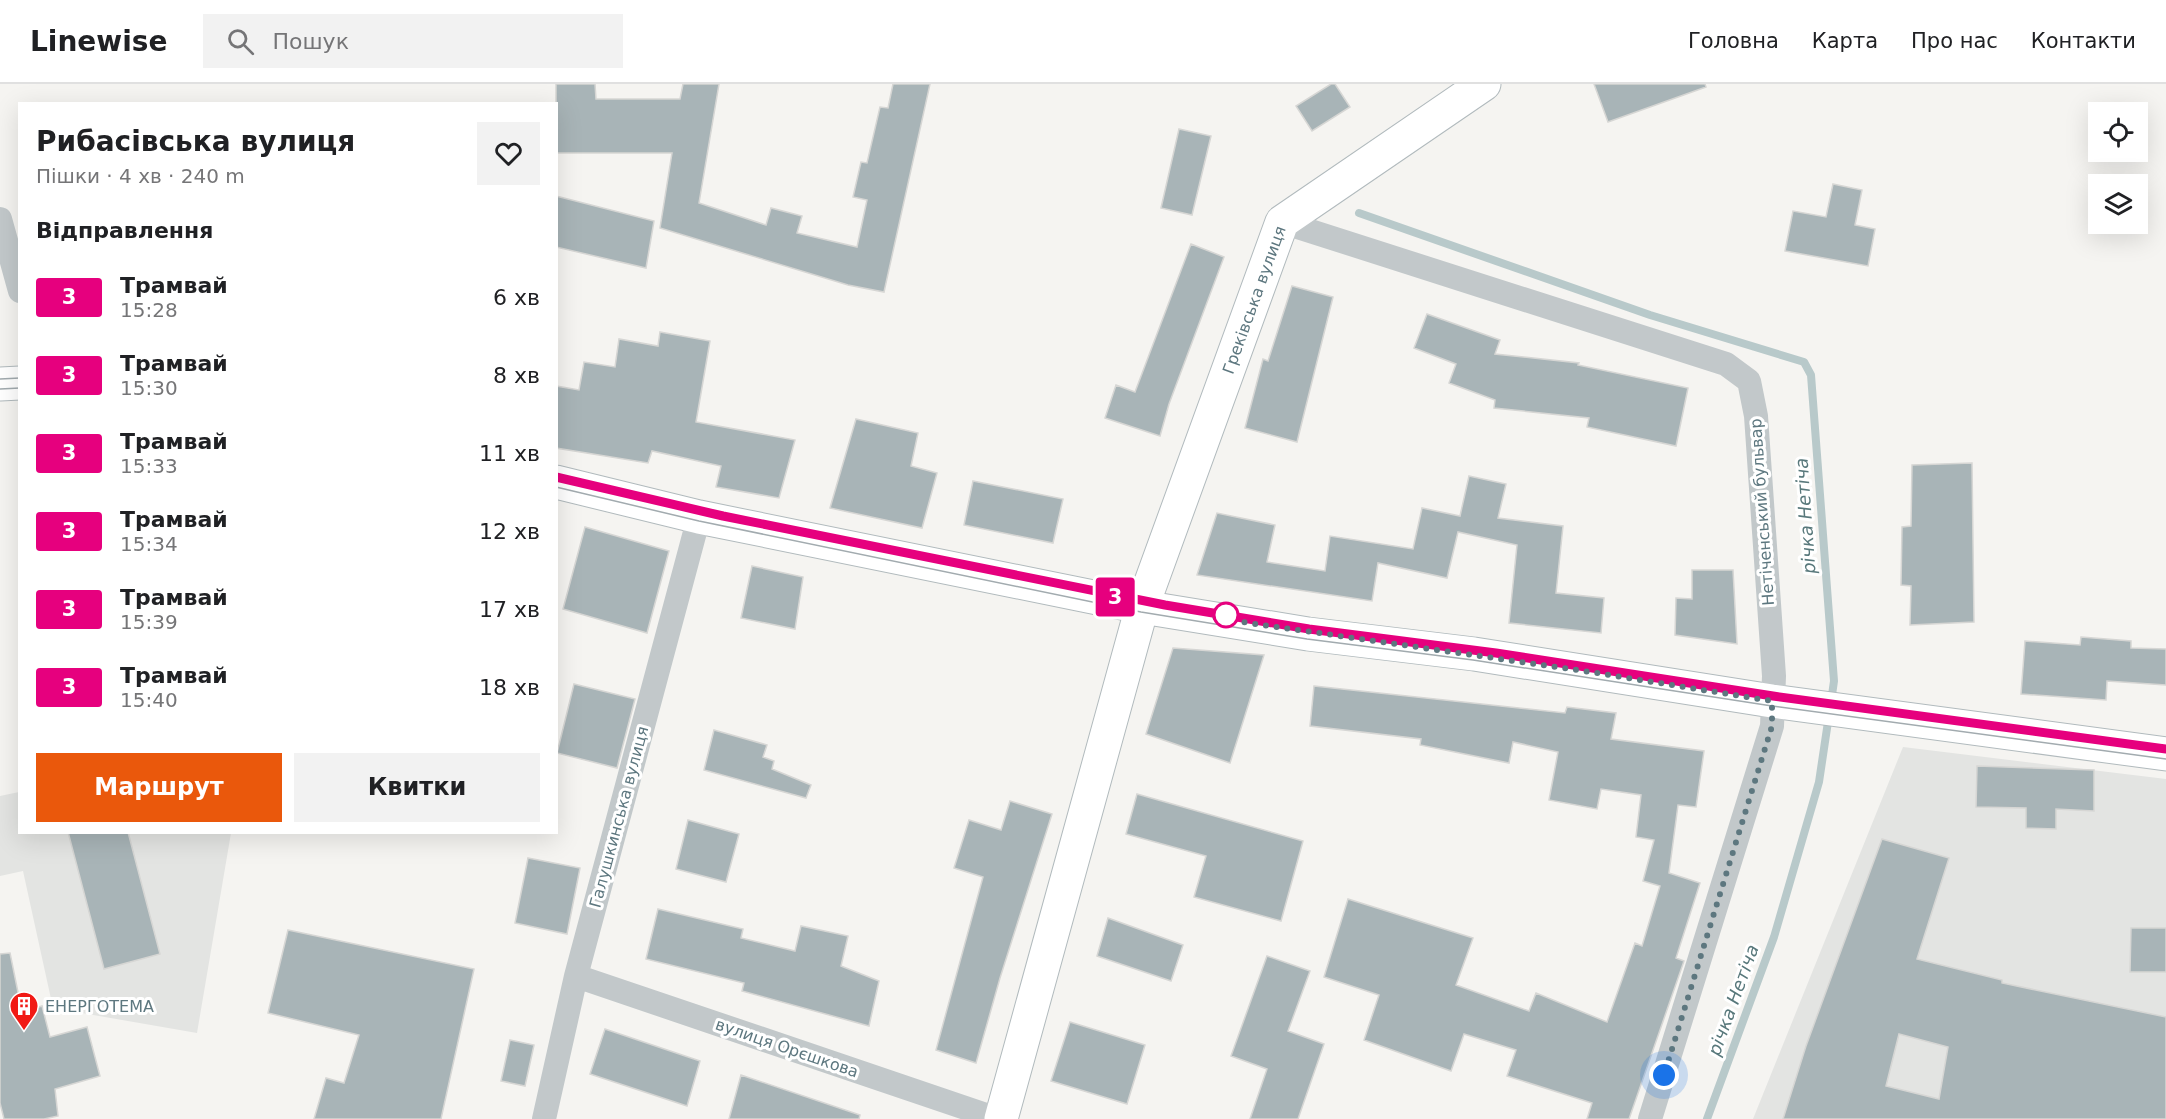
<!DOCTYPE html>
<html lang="uk">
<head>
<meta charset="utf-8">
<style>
  body { margin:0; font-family:"DejaVu Sans",sans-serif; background:#f2f2f2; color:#202124; height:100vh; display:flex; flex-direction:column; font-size:22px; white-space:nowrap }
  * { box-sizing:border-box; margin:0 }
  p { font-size:20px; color:#757577 }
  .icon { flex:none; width:33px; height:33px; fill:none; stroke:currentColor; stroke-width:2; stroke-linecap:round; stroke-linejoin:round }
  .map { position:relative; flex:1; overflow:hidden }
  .sheet { position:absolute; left:18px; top:18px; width:540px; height:732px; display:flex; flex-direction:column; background:#fff; border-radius:0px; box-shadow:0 6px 24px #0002 }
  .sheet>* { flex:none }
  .badge { padding:0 12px; border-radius:4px; font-size:21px; line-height:39px }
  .buttons { position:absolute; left:2088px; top:18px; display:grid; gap:12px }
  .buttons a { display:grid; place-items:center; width:60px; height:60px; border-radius:0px; background:#fff; box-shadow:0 6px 24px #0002; font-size:30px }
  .you { position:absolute; width:30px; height:30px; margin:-15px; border:4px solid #fff; border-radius:50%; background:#1a73e8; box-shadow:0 0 0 9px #1a73e833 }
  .map>.badge { position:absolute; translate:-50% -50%; box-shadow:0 0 0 3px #fff }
  h2 { padding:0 18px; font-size:22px; line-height:54px }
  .round { display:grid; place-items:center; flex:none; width:63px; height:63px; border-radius:0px; background:#f2f2f2 }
  .head { display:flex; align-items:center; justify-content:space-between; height:102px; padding:0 18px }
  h1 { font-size:28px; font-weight:700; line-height:45px }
  .cta { display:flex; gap:12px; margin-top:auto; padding:12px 18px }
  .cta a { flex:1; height:69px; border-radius:0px; background:#ea580c; color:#fff; font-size:24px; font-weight:700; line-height:69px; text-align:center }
  .cta a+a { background:#f2f2f2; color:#202124 }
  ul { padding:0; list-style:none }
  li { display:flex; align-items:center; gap:18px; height:78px; padding:0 18px }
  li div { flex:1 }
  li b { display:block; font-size:22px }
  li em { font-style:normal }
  li .badge { min-width:66px; font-weight:700; text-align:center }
  header { display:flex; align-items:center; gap:36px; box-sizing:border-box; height:84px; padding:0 30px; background:#fff; border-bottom:2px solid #e0e0e0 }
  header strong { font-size:28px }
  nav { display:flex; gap:33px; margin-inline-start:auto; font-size:21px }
  .search { width:420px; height:54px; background:#f2f2f2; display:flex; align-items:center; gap:15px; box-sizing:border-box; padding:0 21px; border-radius:0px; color:#757577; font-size:22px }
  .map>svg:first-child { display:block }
  .built { fill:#e3e4e2 }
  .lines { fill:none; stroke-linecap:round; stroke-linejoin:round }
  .stream { stroke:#b8c9ca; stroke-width:8 }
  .building { fill:#a8b4b7; stroke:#d6d6d4; stroke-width:1.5; fill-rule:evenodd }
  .secondary-casing { stroke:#b1babd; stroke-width:35 }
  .street { stroke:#c2c8ca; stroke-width:24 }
  .secondary { stroke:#fff; stroke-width:33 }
  .tram { stroke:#a2abaf; stroke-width:1.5 }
  .line-casing { stroke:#fff; stroke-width:14 }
  .line { stroke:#e6007e; stroke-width:9 }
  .walk { stroke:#5d777f; stroke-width:6; stroke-dasharray:0 10.8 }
  .stop-dot { fill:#fff; stroke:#e6007e; stroke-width:3 }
  .labels { text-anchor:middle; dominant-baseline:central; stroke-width:6; stroke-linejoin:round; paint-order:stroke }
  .street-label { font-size:16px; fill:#5d777f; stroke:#fff }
  .poi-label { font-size:16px; fill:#5d777f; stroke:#fff; text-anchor:start }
  .water-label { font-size:18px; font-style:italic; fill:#58787b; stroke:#fff }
</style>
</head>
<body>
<header>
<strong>Linewise</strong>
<div class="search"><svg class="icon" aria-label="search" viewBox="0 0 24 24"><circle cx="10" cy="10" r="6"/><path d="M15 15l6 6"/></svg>Пошук</div>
<nav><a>Головна</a><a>Карта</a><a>Про нас</a><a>Контакти</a></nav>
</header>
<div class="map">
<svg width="2166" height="1035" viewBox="0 0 2166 1035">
  <rect width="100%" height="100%" fill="#f5f4f1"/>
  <!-- built -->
  <path class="built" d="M1903 663 2166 695V1035H1753Z
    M19 708 20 748 231 749 197 949 53 924 23 787 0 792V712Z"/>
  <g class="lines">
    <!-- stream -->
    <path class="stream" d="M1359 129 1650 231 1804 278 1811 291 1834 597 1831 618
      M1707 1035 1774 853 1819 698 1829 631"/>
  </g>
  <!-- building -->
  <path class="building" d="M556 0H595L596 15H680L683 0H719L699 119 766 141 771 124 802 132 797 149 857 163 867 116 853 113 861 78 867 79 880 23 888 24 893 0H930L884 208 848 201 660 144 672 69H556Z
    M1331 0H1335L1350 23 1312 47 1296 22Z
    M1594 0H1705L1706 3 1608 38Z
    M1179 45 1211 52 1192 131 1161 124Z
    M1833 100 1862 106 1855 141 1875 145 1868 182 1785 167 1793 127 1826 133Z
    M556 112 654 137 646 184 556 163Z
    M1191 160 1224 173 1169 320 1160 352 1105 334 1116 301 1135 308Z
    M1292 202 1333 213 1297 358 1245 344 1263 275 1268 277Z
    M1427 230 1500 256 1495 270 1579 279 1578 281 1688 304 1676 362 1587 343 1589 334 1494 324 1495 316 1449 299 1456 280 1414 264Z
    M660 248 710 257 696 338 795 356 779 414 716 403 721 382 652 367 648 379 556 364V302L579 306 584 278 615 283 619 255 658 262Z
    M856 335 918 349 911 382 937 389 922 444 830 424Z
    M1972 379 1974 538 1910 541 1911 502 1901 501 1902 443 1911 442 1912 381Z
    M1469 392 1506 400 1498 434 1563 442 1556 509 1604 514 1601 549 1509 539 1517 461 1458 448 1447 494 1378 479 1372 517 1197 491 1217 429 1275 441 1267 478 1325 487 1330 452 1413 465 1422 424 1460 432Z
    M973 397 1063 415 1053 459 964 441Z
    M585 443 669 467 647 549 563 525Z
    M752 482 803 493 795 545 741 534Z
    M1692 486H1733L1737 560 1675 551 1676 514 1692 515Z
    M2081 553 2131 557V564L2166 565V601L2107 597 2106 616 2021 610 2025 557 2080 561Z
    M1173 564 1264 571 1230 679 1146 650Z
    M574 600 635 615 617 684 557 669Z
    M1314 602 1565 629 1567 623 1616 629 1611 655 1704 667 1696 723 1678 721 1669 789 1700 799 1676 874 1684 877 1629 1035H1587L1592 1019 1507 992 1516 966 1464 950 1451 987 1364 956 1379 911 1324 893 1348 815 1473 854 1456 901 1529 927 1536 909 1607 938 1635 859 1642 862 1660 802 1643 797 1654 756 1636 753 1641 711 1601 705 1597 725 1549 716 1558 668 1513 658 1509 679 1420 661 1421 655 1310 642Z
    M714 646 767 661 763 673 774 677 772 685 811 701 806 714 704 686Z
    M1977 682 2094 686V727L2056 725V745L2026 744V724L1976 723Z
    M1137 710 1303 757 1281 837 1194 813 1206 772 1126 750Z
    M1010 717 1052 730 1000 894 976 979 936 966 983 793 954 784 969 736 1001 746Z
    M688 736 739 750 726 798 676 785Z
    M68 748H128L160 870 104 885Z
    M1882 755 1949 774 1917 875 2002 896V899L2166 933V1035H1783L1806 962ZM1899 950 1948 963 1939 1015 1886 1002Z
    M528 774 580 784 567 850 515 839Z
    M658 825 743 845 741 854 795 867 801 842 848 852 841 882 879 897 869 942 742 907 744 899 646 875Z
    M1108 834 1183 861 1171 897 1097 872Z
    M2131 844H2166V888H2130Z
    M288 846 474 885 441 1035H314L326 994 344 999 359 951 268 929Z
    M10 869 22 928 42 922 50 953 87 943 100 992 55 1005 58 1032 44 1035H4L0 1019V870Z
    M1267 872 1310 887 1288 947 1324 960 1298 1035H1250L1267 985 1231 972Z
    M1070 938 1145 961 1127 1020 1051 997Z
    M605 945 700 977 687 1022 590 990Z
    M510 956 534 961 525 1002 501 997Z
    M741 991 860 1031 859 1035H729Z"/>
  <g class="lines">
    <!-- secondary casing -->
    <g class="secondary-casing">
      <g id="secondary">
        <path d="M0 300 20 299"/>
        <path d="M556 398 699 433 1142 523 1308 550 1474 570 1772 617 2166 670"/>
        <path id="s1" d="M1001 1035 1142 523 1282 138 1484 0"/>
      </g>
    </g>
    <!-- street -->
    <path class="street" d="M0 135 20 207
      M1282 138 1726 280 1749 297 1756 332 1774 592 1772 642 1650 1035
      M576 892 998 1035
      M544 1035 576 892 699 433"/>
    <!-- secondary -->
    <use href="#secondary" class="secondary"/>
    <!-- tram -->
    <path class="tram" d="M0 295 20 294
      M0 305 20 304
      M556 392C750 439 946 483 1142 518 1288 543 1435 560 1581 581 1776 610 1970 640 2166 665
      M556 403 699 437 1141 528 1307 555 1473 576 1772 622 2166 675"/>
  </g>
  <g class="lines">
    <!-- line casing -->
    <g class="line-casing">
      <path id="line" d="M556 393 723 432 1165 521 1309 545 1496 569 1773 612 2166 665"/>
    </g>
    <!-- line -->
    <use href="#line" class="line"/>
    <!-- walk -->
    <path class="walk" d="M1226 531 1214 534 1584 587 1772 617V642L1664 991"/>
  </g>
  <!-- icons -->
  <defs>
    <g id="building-pin" transform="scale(1.5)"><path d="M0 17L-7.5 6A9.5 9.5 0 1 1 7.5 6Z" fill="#f11914" stroke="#fff"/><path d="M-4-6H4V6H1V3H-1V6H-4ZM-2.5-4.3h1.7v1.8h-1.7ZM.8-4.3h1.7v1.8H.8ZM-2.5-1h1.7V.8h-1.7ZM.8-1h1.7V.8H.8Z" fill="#fff"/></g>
  </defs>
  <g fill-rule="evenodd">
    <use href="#building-pin" x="24" y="922"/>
  </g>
  <!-- markers -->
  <circle class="stop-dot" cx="1226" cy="531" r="12"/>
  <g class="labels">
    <!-- street labels -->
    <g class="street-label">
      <text stroke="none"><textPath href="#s1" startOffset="858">Греківська вулиця</textPath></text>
      <text transform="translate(1762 428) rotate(-94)">Нетіченський бульвар</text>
      <text transform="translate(619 733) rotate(-75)">Галушкинська вулиця</text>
      <text transform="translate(787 964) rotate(19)">вулиця Орєшкова</text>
    </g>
    <!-- poi labels -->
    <g class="poi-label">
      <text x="45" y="922">ЕНЕРГОТЕМА</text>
    </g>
    <!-- water labels -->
    <g class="water-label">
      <text transform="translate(1805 432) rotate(-94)">річка Нетіча</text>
      <text transform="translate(1733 916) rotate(-70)">річка Нетіча</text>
    </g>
  </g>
</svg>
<div class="buttons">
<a><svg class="icon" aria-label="locate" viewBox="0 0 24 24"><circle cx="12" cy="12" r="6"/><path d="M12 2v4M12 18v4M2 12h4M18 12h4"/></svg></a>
<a><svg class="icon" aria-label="layers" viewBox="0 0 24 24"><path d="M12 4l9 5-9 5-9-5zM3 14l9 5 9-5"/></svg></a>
</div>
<div class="you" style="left:1664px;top:991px"></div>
<b class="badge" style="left:1115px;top:513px;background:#e6007e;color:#fff">3</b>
<section class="sheet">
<div class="head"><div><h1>Рибасівська вулиця</h1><p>Пішки · 4 хв · 240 m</p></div><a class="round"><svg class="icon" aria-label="heart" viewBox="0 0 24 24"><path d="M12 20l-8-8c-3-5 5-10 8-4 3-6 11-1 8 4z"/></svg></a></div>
<h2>Відправлення</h2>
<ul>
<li><span class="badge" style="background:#e6007e;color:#fff">3</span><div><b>Трамвай</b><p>15:28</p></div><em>6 хв</em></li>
<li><span class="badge" style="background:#e6007e;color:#fff">3</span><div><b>Трамвай</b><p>15:30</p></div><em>8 хв</em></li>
<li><span class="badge" style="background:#e6007e;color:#fff">3</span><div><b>Трамвай</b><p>15:33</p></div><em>11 хв</em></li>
<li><span class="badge" style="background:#e6007e;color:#fff">3</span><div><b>Трамвай</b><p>15:34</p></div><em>12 хв</em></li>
<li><span class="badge" style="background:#e6007e;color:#fff">3</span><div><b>Трамвай</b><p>15:39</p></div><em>17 хв</em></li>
<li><span class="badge" style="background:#e6007e;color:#fff">3</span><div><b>Трамвай</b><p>15:40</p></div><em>18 хв</em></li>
</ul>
<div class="cta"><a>Маршрут</a><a>Квитки</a></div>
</section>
</div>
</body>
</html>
